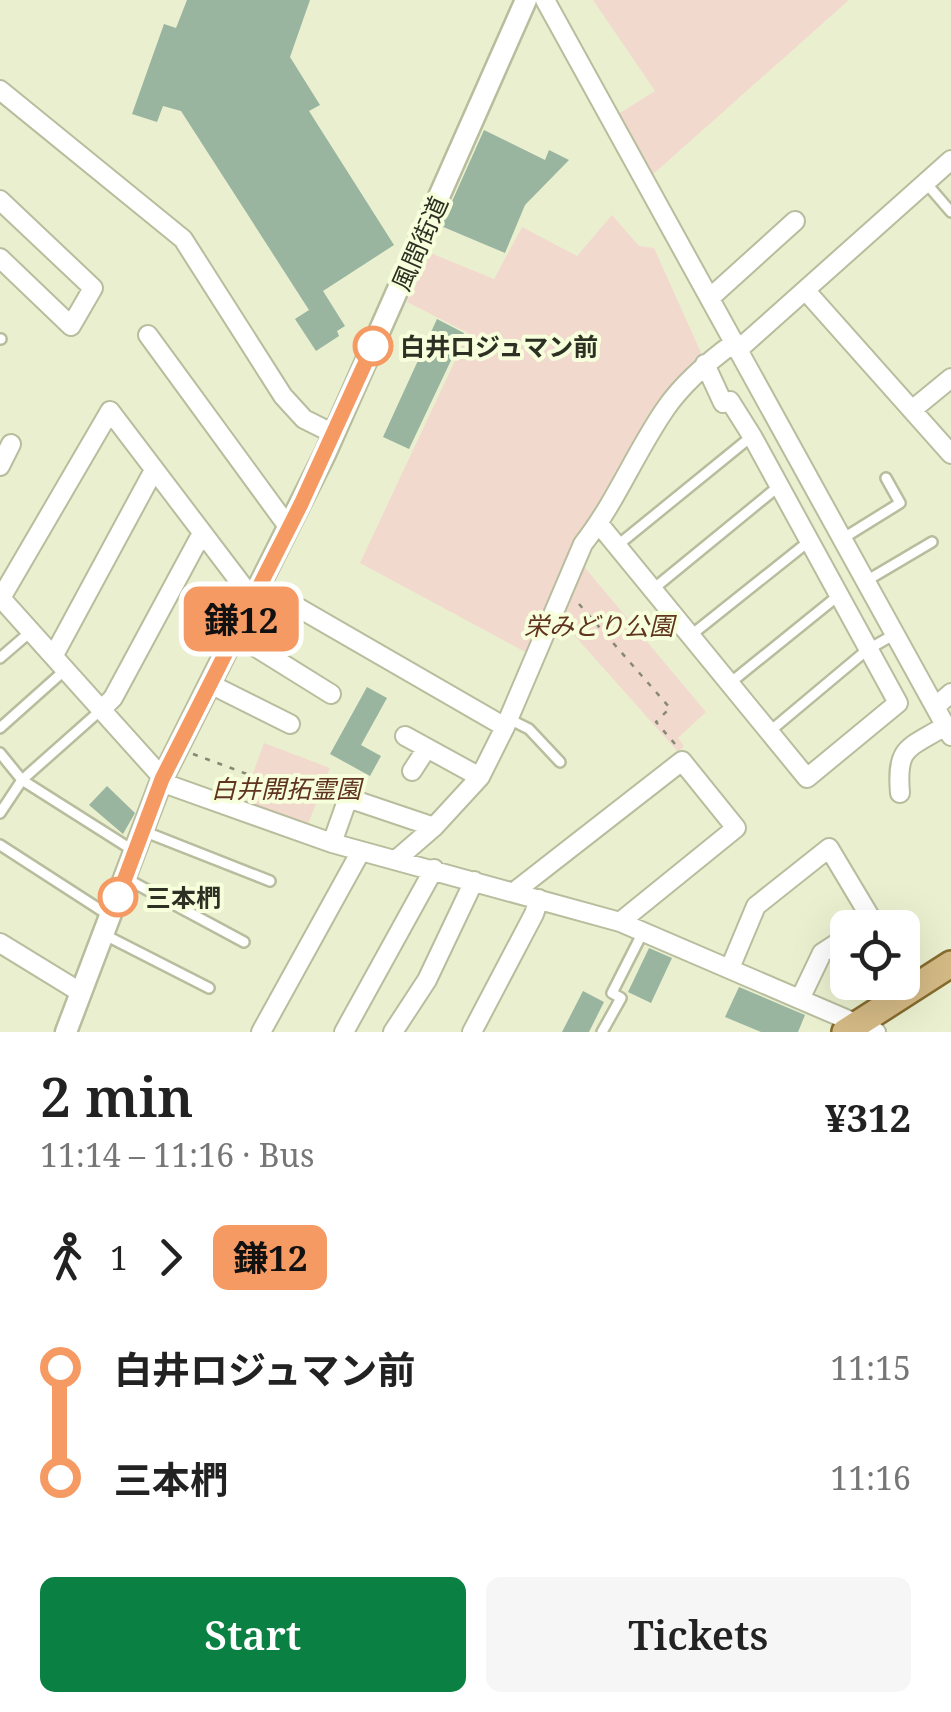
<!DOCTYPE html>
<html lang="en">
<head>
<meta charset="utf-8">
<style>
  body { margin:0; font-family:"Noto Serif","Noto Sans JP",serif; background:#f6f6f6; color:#222; height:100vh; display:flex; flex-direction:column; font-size:38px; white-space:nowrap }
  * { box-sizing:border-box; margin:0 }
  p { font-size:32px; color:#767676 }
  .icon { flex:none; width:55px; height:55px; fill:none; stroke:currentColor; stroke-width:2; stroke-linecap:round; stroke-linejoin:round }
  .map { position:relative; height:1032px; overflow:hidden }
  .panel { display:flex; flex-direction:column; background:#fff; flex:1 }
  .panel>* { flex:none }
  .badge { padding:0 20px; border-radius:15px; font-size:35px; line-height:65px }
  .controls { position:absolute; left:830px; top:910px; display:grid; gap:20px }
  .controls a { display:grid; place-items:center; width:90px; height:90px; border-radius:15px; background:#fff; box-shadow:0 10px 40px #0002; font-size:50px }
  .map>.badge { position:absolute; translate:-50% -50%; box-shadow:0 0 0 5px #fff }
  .legs { display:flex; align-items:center; gap:15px; height:110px; padding:0 40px; font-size:32px }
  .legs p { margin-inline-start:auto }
  .overview { display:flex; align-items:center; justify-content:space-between; height:170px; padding:0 40px }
  h1 { font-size:55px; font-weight:600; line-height:75px }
  .primary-button { display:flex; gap:20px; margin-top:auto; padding:20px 40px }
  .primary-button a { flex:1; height:115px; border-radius:15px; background:#0b8043; color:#fff; font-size:40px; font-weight:600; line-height:115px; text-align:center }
  .primary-button a+a { background:#f6f6f6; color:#222 }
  ul { padding:0 40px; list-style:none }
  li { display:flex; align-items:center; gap:35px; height:110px; font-size:38px }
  li i { display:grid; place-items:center; width:15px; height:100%; margin:0 12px; background:currentColor }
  li i::after { content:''; width:25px; height:25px; margin:-12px; border:8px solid; border-radius:50%; background:#fff }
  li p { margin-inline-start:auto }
  li:first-child i { background:linear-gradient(#0000 50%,currentColor 0) }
  li:last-child i { background:linear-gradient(currentColor 50%,#0000 0) }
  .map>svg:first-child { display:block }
  .green { fill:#f2d9cd }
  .building { fill:#99b49f }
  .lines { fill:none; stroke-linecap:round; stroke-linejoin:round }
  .service-casing { stroke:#b7bd9d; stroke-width:14 }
  .minor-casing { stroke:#b7bd9d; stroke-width:22 }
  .tertiary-casing { stroke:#b7bd9d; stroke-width:25 }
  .primary-casing { stroke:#876c2e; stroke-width:30 }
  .path { stroke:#868973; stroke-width:2.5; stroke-dasharray:5 8; stroke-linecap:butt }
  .service { stroke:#fff; stroke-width:9 }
  .minor { stroke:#fff; stroke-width:18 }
  .tertiary { stroke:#fff; stroke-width:20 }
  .primary { stroke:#d4ba85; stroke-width:25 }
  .line-1-casing { stroke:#fff; stroke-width:22 }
  .line-1 { stroke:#f69a63; stroke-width:15 }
  .stop-1-dot { fill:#fff; stroke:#f69a63; stroke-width:5 }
  .labels { text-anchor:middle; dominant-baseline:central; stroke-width:8; stroke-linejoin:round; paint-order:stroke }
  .street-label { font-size:25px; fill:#2e3023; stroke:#f7fedc }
  .stop-label { font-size:25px; font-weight:bold; fill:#2e3023; stroke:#f7fedc; text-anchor:start }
  .park-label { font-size:25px; font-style:italic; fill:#60341e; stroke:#f7fedc }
</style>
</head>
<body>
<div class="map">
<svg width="951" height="1032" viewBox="0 0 951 1032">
  <rect width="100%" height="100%" fill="#eaf0cf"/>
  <!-- green -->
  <path class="green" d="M593 0H849L650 177 615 116 655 91Z
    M612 215 639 246 654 248 703 357 662 405 531 655 360 563 468 333 407 302 428 252 494 279 522 227 577 256Z
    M581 563 706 712 678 738 684 746 678 752 558 617Z
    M264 743 330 768 306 829 240 809Z"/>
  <!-- building -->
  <path class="building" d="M187 0H310L290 57 320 105 309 111 394 245 323 291 345 326 337 331 339 336 316 351 295 319 309 310 181 111 163 106 157 122 132 114 164 24 176 28Z
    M484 130 545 160 549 150 569 160 525 205 505 253 441 226Z
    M437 319 464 333 409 449 383 437Z
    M367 687 387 698 361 745 381 756 370 776 330 754Z
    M107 786 135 813 123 834 89 805Z
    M649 948 672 958 651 1003 628 992Z
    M739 987 805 1015 798 1032H761L725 1017Z
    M583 991 604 1002 589 1032H562Z"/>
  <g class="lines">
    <!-- service casing -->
    <g class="service-casing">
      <path id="service" d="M926 183 951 212
        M0 339H1
        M842 539 900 503 886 478
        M618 545 752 436
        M866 581 932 542
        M652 590 779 486
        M690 636 808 542
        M0 658 29 633
        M730 683 839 595
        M509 719 529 729 560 762
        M0 728 65 670
        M769 732 867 650 895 634
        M0 753 22 780 134 851
        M0 813 22 780 102 709
        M143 831 270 881
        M0 845 110 916
        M125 878 244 942
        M105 935 209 988
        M602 1032 621 998 612 993 643 932"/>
    </g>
    <!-- minor casing -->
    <g class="minor-casing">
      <path id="minor" d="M545 0 951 736
        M0 90 183 239 283 396 304 419 332 433
        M0 200 93 288 71 326 0 258
        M806 291 951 454
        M711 297 795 221
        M148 335 289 528
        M739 349 951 160
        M912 410 951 378
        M0 466 11 444
        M599 524 807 778 898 703 752 436 730 401 723 403 705 364
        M259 585 505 727
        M0 597 169 785 332 843 620 922 876 1032
        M1 598 110 411 252 598
        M233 633 331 694
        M54 655 154 470
        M210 684 290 724
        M935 707 951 693
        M102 709 113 698 202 533
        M405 736 480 777
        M412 771 427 748
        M900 793C896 746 908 749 945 726
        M332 843 348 798 434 827
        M397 859 434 827 480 777 505 727 583 544C616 502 636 451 666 408 684 382 709 361 735 342
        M514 892 682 761 736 828 620 922
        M0 943 80 992
        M730 968 756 906 829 848 872 920 861 928
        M800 999 822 953 848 936
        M261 1032 361 851
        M344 1032 434 869
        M393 1032 427 980 474 881
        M472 1032 534 914 539 899"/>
    </g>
    <!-- tertiary casing -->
    <g class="tertiary-casing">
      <path id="tertiary" d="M66 1032 162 779 325 454 526 0"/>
    </g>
    <!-- primary casing -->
    <g class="primary-casing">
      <path id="primary" d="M845 1032 951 964"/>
    </g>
    <!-- path -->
    <path class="path" d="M579 604 670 708 656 722 675 744
      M193 754 247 774"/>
    <!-- service -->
    <use href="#service" class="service"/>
    <!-- minor -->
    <use href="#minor" class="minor"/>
    <!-- tertiary -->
    <use href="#tertiary" class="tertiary"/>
    <!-- primary -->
    <use href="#primary" class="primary"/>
  </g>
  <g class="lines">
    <!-- line-1 casing -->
    <g class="line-1-casing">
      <path id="line-1" d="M118 897 162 779 301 504 373 346"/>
    </g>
    <!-- line-1 -->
    <use href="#line-1" class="line-1"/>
  </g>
  <!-- markers -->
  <g class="stop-1-dot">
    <circle cx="373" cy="346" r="18"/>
    <circle cx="118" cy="897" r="18"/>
  </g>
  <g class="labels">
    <!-- street labels -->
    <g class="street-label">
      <text transform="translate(419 243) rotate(-66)">風間街道</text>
    </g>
    <!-- stop labels -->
    <g class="stop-label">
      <text x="400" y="346">白井ロジュマン前</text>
      <text x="146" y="897">三本椚</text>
    </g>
    <!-- park labels -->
    <g class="park-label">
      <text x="599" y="625">栄みどり公園</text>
      <text x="286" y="788">白井開拓霊園</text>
    </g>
  </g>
</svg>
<div class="controls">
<a><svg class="icon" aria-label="locate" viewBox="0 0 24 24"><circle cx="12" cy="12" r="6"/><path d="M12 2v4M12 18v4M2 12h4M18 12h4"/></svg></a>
</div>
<b class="badge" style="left:241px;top:619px;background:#f69a63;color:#111">鎌12</b>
</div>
<section class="panel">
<div class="overview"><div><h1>2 min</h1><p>11:14 – 11:16 · Bus</p></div><b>¥312</b></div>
<div class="legs"><svg class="icon" aria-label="walk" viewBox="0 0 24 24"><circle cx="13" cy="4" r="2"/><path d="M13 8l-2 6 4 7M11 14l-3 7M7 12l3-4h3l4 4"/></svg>1<svg class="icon" aria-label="forward" viewBox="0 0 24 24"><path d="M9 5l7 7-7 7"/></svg><b class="badge" style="background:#f69a63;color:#111">鎌12</b></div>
<ul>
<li><i style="color:#f69a63"></i><b>白井ロジュマン前</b><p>11:15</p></li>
<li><i style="color:#f69a63"></i><b>三本椚</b><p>11:16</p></li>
</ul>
<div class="primary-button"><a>Start</a><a>Tickets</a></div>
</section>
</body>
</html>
